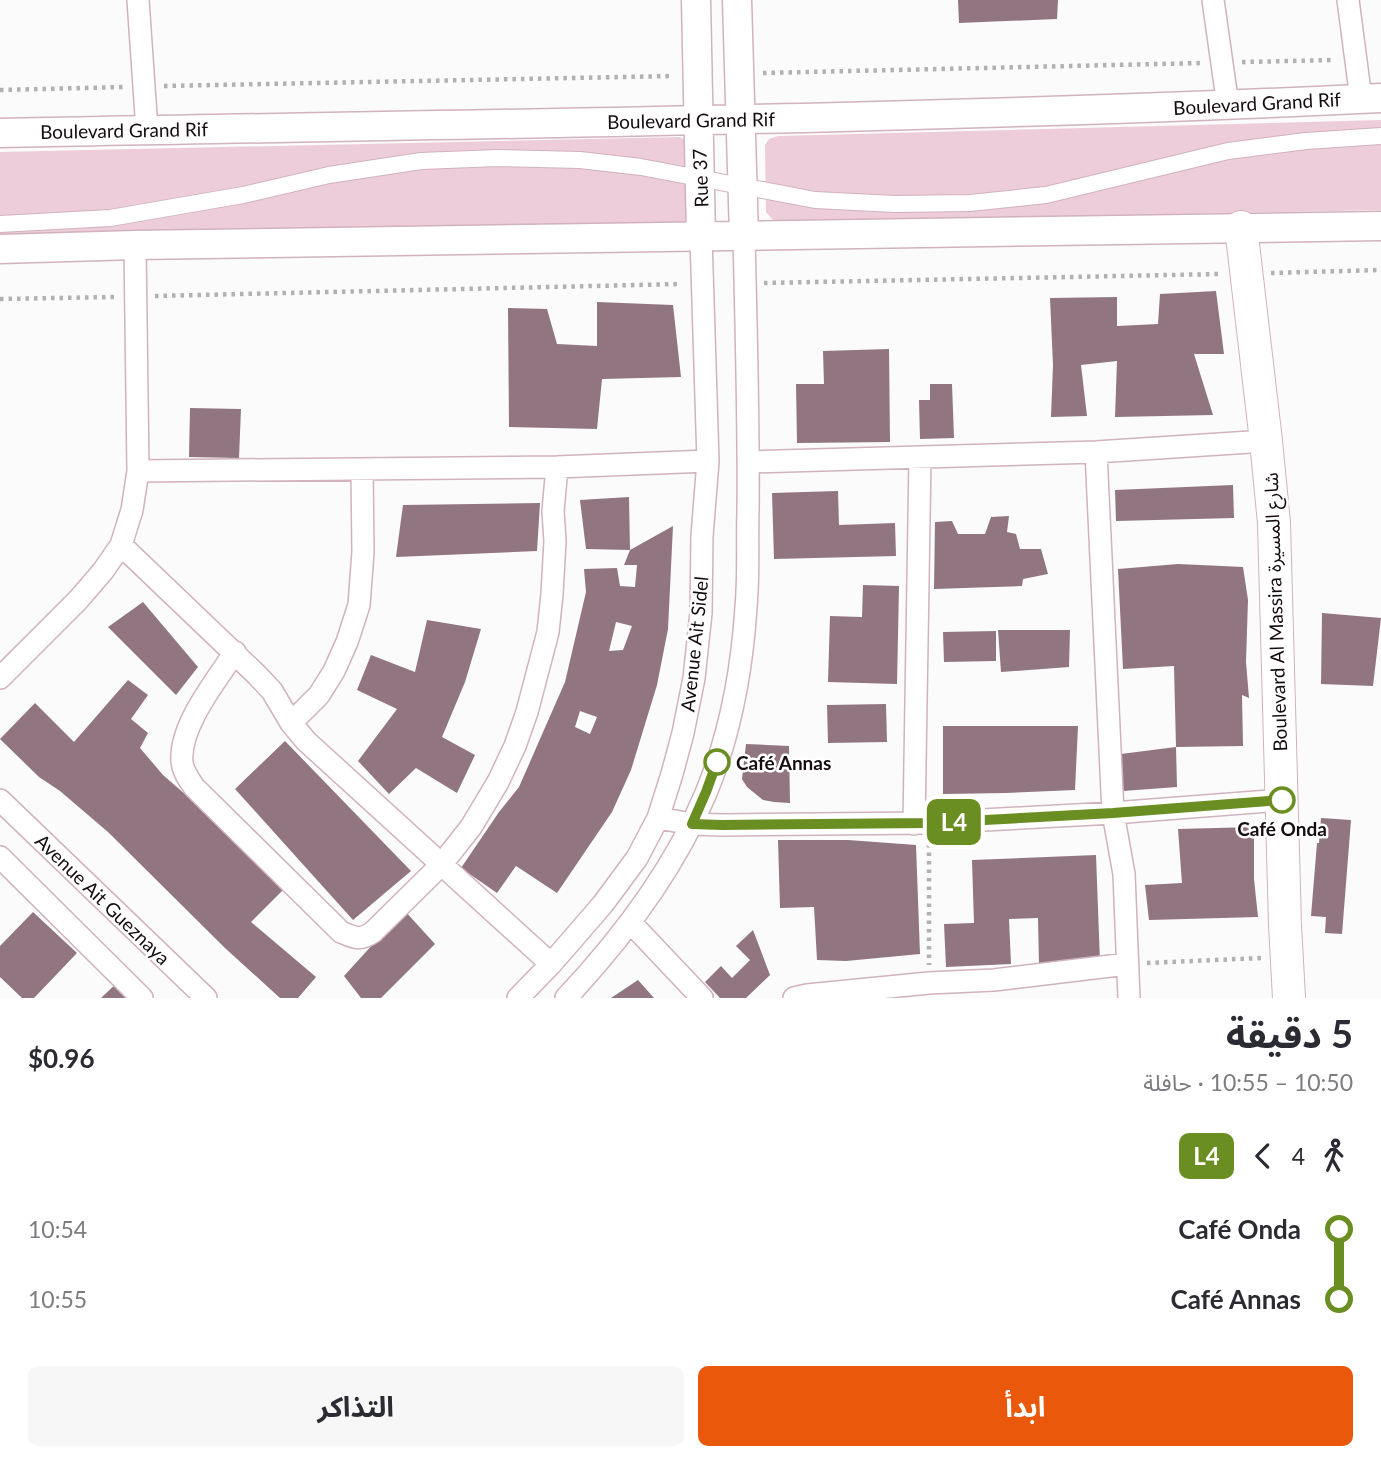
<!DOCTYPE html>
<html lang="ar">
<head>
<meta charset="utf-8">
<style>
  body { margin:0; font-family:Lato,"Noto Sans Arabic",sans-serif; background:#f7f7f7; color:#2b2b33; direction:rtl; height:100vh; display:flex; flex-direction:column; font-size:26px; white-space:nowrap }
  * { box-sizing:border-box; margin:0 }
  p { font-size:23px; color:#7c7c81 }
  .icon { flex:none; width:38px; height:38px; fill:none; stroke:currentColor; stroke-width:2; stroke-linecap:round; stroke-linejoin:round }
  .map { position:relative; height:998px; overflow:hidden; direction:ltr }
  .panel { display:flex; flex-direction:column; background:#fff; flex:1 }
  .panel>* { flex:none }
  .badge { padding:0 14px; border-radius:10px; font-size:24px; line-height:46px }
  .map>.badge { position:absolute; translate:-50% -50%; box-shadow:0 0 0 4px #fff }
  .legs { display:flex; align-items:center; gap:10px; height:77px; padding:0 28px; font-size:23px }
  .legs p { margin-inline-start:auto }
  .headline { display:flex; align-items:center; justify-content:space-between; height:119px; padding:0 28px }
  h1 { font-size:38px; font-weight:700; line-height:52px }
  .cta { display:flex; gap:14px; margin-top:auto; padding:14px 28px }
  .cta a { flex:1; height:80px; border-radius:10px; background:#ea580c; color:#fff; font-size:28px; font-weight:700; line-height:80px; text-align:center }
  .cta a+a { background:#f7f7f7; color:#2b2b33 }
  ul { padding:0 28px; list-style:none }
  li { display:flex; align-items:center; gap:24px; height:70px; font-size:26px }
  li i { display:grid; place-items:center; width:10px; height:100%; margin:0 9px; background:currentColor }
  li i::after { content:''; width:18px; height:18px; margin:-9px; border:5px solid; border-radius:50%; background:#fff }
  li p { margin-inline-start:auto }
  li:first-child i { background:linear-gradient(#0000 50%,currentColor 0) }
  li:last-child i { background:linear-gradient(currentColor 50%,#0000 0) }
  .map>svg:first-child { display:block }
  .green { fill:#edcdd9 }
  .building { fill:#917580; fill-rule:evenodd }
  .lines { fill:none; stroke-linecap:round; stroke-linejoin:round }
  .pedestrian-casing { stroke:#d1b2be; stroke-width:18 }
  .minor-casing { stroke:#d1b2be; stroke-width:24 }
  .tertiary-casing { stroke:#d1b2be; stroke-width:31 }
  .secondary-casing { stroke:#d1b2be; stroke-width:34 }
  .path { stroke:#b3b0b1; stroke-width:4.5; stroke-dasharray:3.5 5; stroke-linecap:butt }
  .pedestrian { stroke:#fff; stroke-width:16 }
  .minor { stroke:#fff; stroke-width:21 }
  .tertiary { stroke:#fff; stroke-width:28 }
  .secondary { stroke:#fff; stroke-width:32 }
  .line-1-casing { stroke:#fff; stroke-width:16 }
  .line-1 { stroke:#6b8e23; stroke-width:10 }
  .stop-1-dot { fill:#fff; stroke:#6b8e23; stroke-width:3.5 }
  .labels { text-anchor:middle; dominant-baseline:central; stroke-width:5; stroke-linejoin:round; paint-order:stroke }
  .street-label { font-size:19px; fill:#160c10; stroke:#fff }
  .stop-label { font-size:19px; font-weight:bold; fill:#160c10; stroke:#fff; text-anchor:start }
</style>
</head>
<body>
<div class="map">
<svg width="1381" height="998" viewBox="0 0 1381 998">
  <rect width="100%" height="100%" fill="#fbfbfb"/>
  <!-- green -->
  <path class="green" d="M1381 120V210L778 222 772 219 766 212 765 145 769 139 778 136Z
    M680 137 685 140 689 219 683 224 0 241V152Z"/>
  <!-- building -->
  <path class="building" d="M958 0H1058L1057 19 959 23Z
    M1216 291 1224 354H1194L1213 415 1115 417 1117 361 1081 365 1087 416 1051 417 1053 365 1050 298 1117 297V326L1158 324 1160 294Z
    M597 302 673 305 681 377 602 379 597 429 509 427 508 308 547 309 557 344 597 346Z
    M889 349 890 442 797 443 796 384H824L823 351Z
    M930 384H952L954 438 920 439 919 400H930Z
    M190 408 241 409 239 458 189 457Z
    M1233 485 1234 518 1116 521 1115 490Z
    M838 491 839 525 895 523 896 556 774 559 772 493Z
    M629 497 630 550 673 526 668 629 657 685 631 770 612 812 557 893 516 866 497 893 461 868 499 812 519 787 565 682 586 592 584 569 617 568 620 586 635 587 637 565H624L630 550 586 549 580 500ZM616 622 632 626 623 650 609 651ZM580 711 597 717 590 734 575 727Z
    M540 503 537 551 396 557 403 505Z
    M1009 516 1007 532 1016 534 1020 549H1041L1048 574 1023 579 1022 586 934 589 935 522 952 521 958 534H985L991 517Z
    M1178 564 1243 567 1248 600 1246 662 1249 698 1242 695 1243 746 1176 747 1177 787 1123 791 1121 754 1176 747 1174 666 1123 669 1118 569Z
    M863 585 899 586 897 684 828 682 830 616 862 617Z
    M143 602 198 667 176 695 108 627Z
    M1322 613 1381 618 1373 686 1321 684Z
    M427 620 481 629 465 682 442 737 475 755 457 793 416 768 389 794 358 761 397 709 357 690 371 655 415 672Z
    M998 630H1070L1069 667 1001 672Z
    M996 631V661L944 662 943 632Z
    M128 680 148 695 131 719 148 733 140 748 163 775 225 829 285 888 251 922 316 977 298 998H280L225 948 108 832 60 791 39 777 0 739 35 703 74 742Z
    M886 704 887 742 828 743 827 705Z
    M943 726H1078L1075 790 1006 793 943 794Z
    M285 741 411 871 353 920 235 789Z
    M746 744 789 746 790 803 774 802 763 800 747 787 742 779Z
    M1321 818 1351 820 1342 934 1325 933 1326 917 1311 916 1317 843H1319Z
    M1254 827V879L1258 917 1149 920 1145 885 1182 883 1178 829Z
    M778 840H848L916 845 920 954 846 961 817 960 814 907 780 908Z
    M1096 855 1100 962 1039 964 1038 918 1009 919 1011 964 946 967 944 924 974 923 972 860Z
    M404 910 435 944 381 998H361L344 976Z
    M33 912 77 953 34 998H22L0 977V946Z
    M753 930 770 975 746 998H720L705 982 721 966 732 978 750 960 736 946Z
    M638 980 654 998H611Z
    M119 981 132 998H101Z"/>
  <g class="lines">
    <!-- pedestrian casing -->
    <g class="pedestrian-casing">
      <path id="pedestrian" d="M0 224 110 218 243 195 329 175 421 161 498 158 580 160 641 167 815 200 895 204 970 203 1046 195 1228 151 1306 141 1381 136"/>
    </g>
    <!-- minor casing -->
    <g class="minor-casing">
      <path id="minor" d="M138 0 147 130
        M1213 0 1228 106
        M1348 0 1361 99
        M1096 452 1113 813 1124 874 1129 998
        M749 462 1096 452 1266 441
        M138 471 557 467 708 461
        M121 545 257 675 272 691 291 723 306 741 551 964
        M235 652C216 681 179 726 182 762 183 772 189 779 194 787L341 932C355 938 360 941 373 932L441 865 471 827 498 782 515 746 527 712 548 632 552 594 555 541 553 511 557 467
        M0 678 79 599 103 571 121 545 132 510 138 471 135 245
        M291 723 319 695 334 671 347 642 359 605 363 552 362 469
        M0 800 206 998
        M658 818 692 824 722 825 928 823 1113 813 1282 800
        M914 824 920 458
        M0 857 142 998
        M631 923 702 998
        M518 998 551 964 603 904 637 858 658 818 672 774 683 733 694 678 701 613 702 536 708 461 701 237
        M566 998C623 937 674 870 706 793 730 735 742 670 746 607 749 576 747 543 748 512 749 420 746 328 744 236
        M794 998 807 995 929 983 994 980 1127 964"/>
    </g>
    <!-- tertiary casing -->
    <g class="tertiary-casing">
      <path id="tertiary" d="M696 0 701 237
        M737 0 744 236
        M0 133C460 124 921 120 1381 98
        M0 249 135 245 1381 226"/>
    </g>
    <!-- secondary casing -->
    <g class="secondary-casing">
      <path id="secondary" d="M1241 227 1266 441 1274 523 1285 925 1289 998"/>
    </g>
    <!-- path -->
    <path class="path" d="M1242 62 1335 60
      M763 73 1202 63
      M164 86 673 76
      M0 90 124 87
      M1271 273 1381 270
      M764 283 1220 274
      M155 296 681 284
      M0 299 115 297
      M929 844V965
      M1147 963 1261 958"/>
    <!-- pedestrian -->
    <use href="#pedestrian" class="pedestrian"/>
    <!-- minor -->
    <use href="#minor" class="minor"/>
    <!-- tertiary -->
    <use href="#tertiary" class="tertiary"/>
    <!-- secondary -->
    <use href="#secondary" class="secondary"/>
  </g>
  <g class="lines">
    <!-- line-1 casing -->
    <g class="line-1-casing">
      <path id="line-1" d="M717 762 706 792 692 824 722 825 929 823 1113 813 1282 800"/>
    </g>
    <!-- line-1 -->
    <use href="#line-1" class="line-1"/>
  </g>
  <!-- markers -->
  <g class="stop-1-dot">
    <circle cx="717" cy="762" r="12"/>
    <circle cx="1282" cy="800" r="12"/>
  </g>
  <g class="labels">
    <!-- street labels -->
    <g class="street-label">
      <text transform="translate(1257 103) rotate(-3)">Boulevard Grand Rif</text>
      <text transform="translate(691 120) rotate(-1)">Boulevard Grand Rif</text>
      <text transform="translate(124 130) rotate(-1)">Boulevard Grand Rif</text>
      <text transform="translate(700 178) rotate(-92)">Rue 37</text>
      <text transform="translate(1275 612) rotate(-92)">Boulevard Al Massira شارع المسيرة</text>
      <text transform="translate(694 644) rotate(-84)">Avenue Ait Sidel</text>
      <text transform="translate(103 899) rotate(44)">Avenue Ait Gueznaya</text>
    </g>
    <!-- stop labels -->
    <g class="stop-label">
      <text x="736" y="762">Café Annas</text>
      <text x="1282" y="828" text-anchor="middle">Café Onda</text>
    </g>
  </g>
</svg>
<b class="badge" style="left:954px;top:822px;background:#6b8e23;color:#fff">L4</b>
</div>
<section class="panel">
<div class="headline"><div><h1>5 دقيقة</h1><p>10:50 – 10:55 · حافلة</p></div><b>$0.96</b></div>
<div class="legs"><svg class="icon" aria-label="walk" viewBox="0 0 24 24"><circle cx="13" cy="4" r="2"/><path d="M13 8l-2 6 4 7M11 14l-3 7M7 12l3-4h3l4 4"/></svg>4<svg class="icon" aria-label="back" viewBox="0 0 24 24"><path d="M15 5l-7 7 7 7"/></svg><b class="badge" style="background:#6b8e23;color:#fff">L4</b></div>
<ul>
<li><i style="color:#6b8e23"></i><b>Café Onda</b><p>10:54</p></li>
<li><i style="color:#6b8e23"></i><b>Café Annas</b><p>10:55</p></li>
</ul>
<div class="cta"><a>ابدأ</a><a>التذاكر</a></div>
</section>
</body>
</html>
